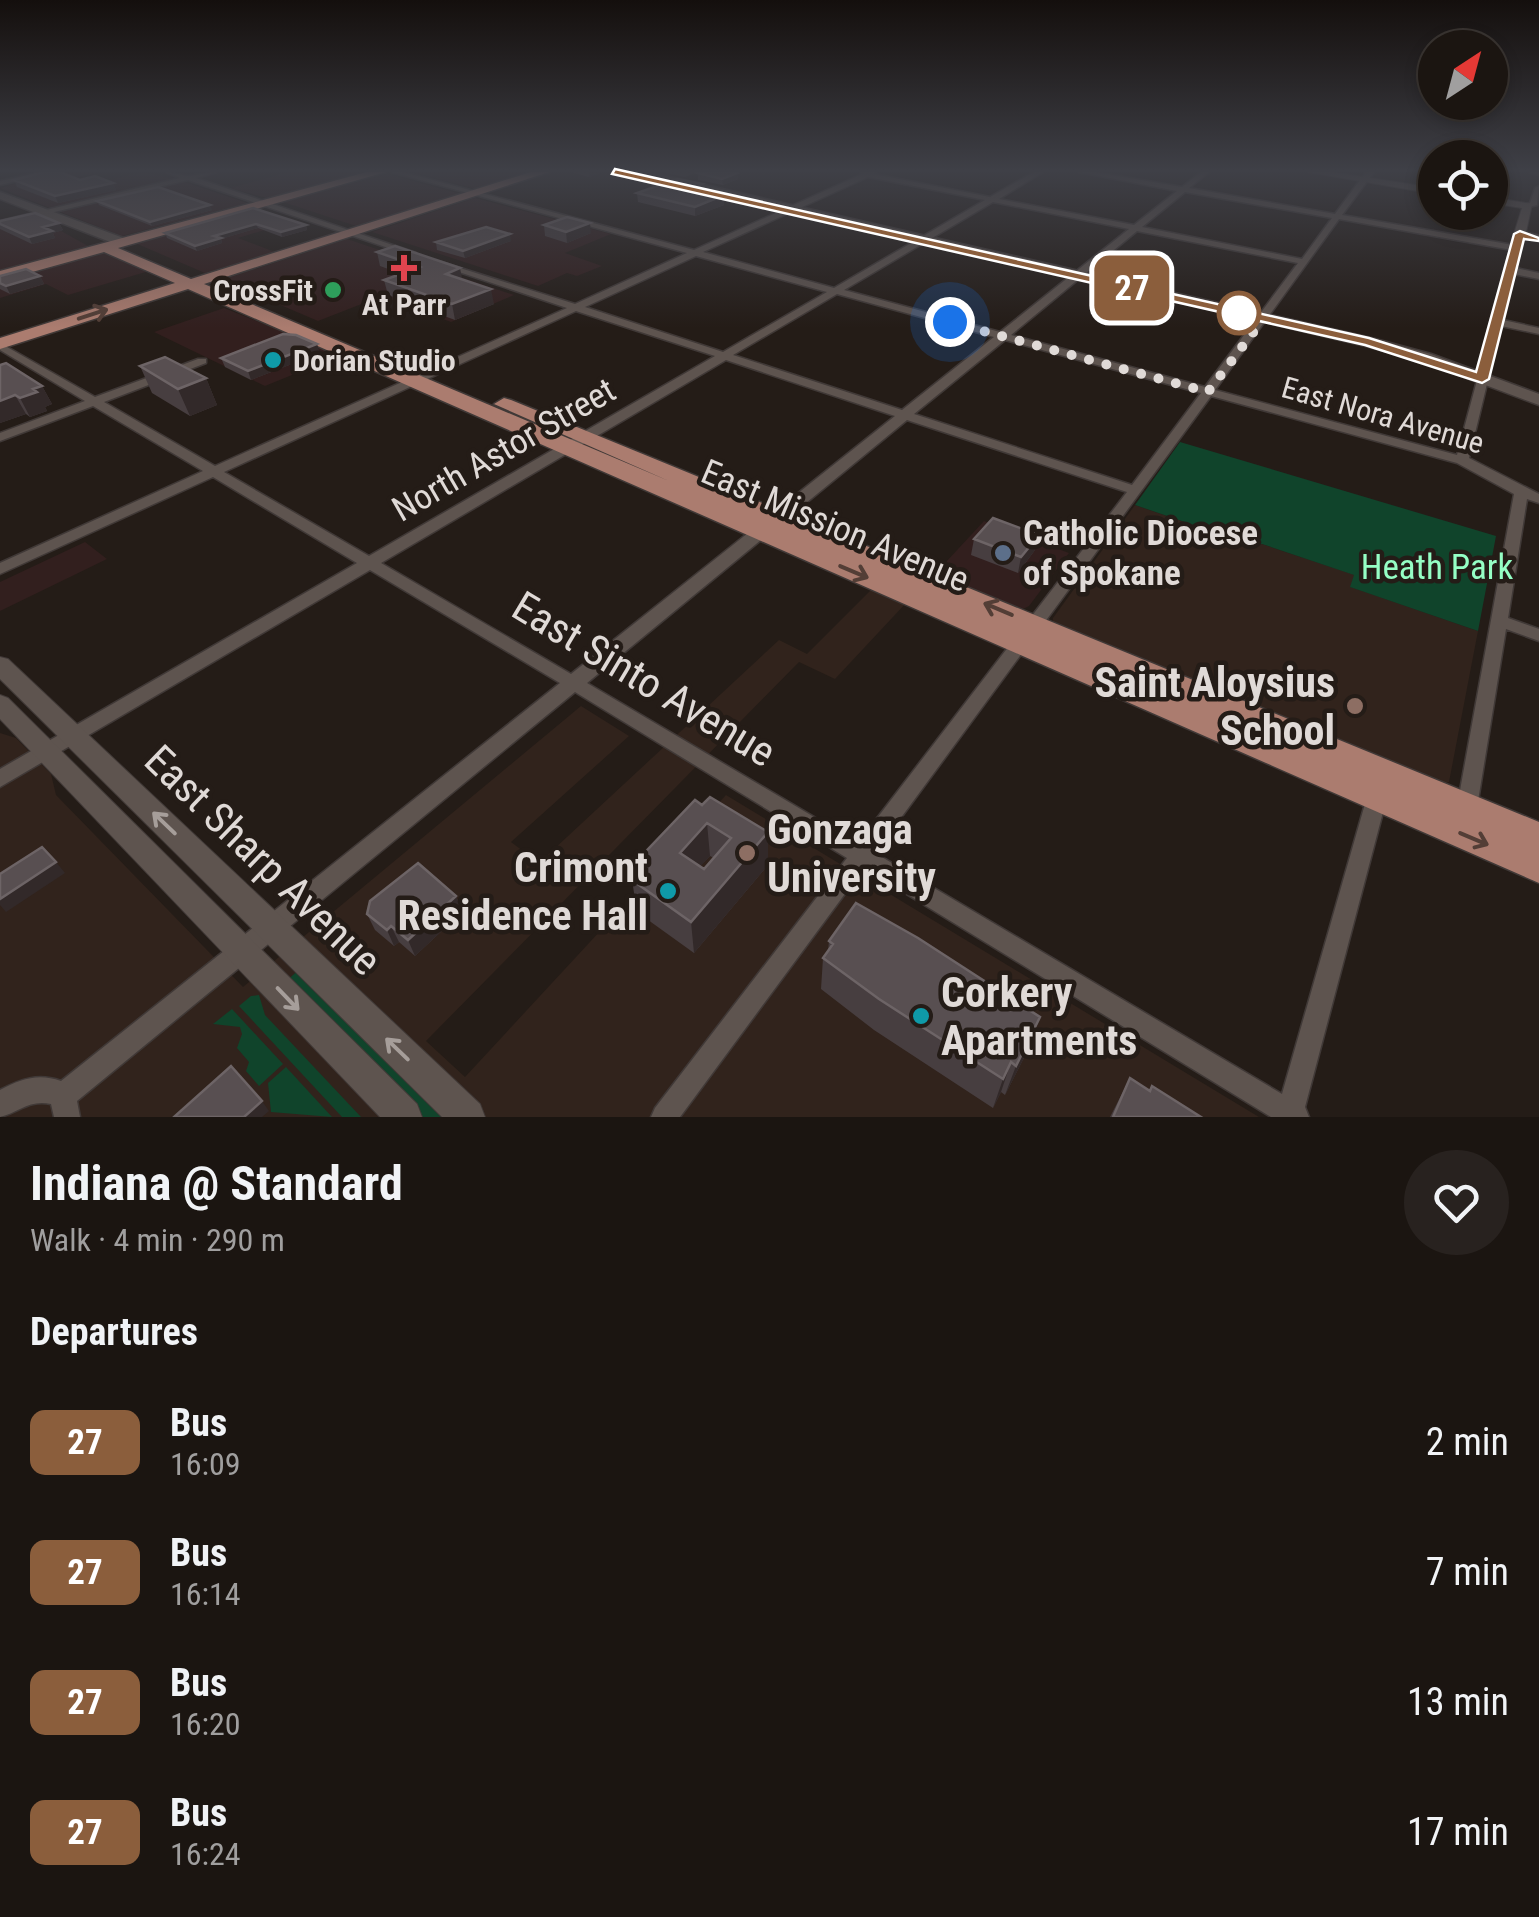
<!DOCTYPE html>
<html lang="en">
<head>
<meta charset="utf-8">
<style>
  body { margin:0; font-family:"Roboto Condensed",sans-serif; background:#28221f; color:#f1f3f6; height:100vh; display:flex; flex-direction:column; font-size:38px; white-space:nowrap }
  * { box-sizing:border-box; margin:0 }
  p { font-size:32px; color:#a09f9f }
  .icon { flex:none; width:55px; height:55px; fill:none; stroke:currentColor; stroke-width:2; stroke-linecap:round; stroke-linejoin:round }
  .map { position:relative; height:1117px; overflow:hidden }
  .side { display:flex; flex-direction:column; background:#1b1511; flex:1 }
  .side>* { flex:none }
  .badge { padding:0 20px; border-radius:15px; font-size:35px; line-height:65px }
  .needle { width:65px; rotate:36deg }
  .fabs { position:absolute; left:1418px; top:30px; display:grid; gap:20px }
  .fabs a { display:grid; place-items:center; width:90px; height:90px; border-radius:50%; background:#1b1511; box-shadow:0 5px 15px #0003,0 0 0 2px #393431; font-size:50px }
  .you { position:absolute; width:50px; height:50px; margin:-25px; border:8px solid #fff; border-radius:50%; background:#1a73e8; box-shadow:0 0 0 15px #1a73e833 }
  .map>.badge { position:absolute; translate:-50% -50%; box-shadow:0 0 0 5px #fff }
  h2 { padding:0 30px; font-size:38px; line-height:90px }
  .round { display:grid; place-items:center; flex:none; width:105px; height:105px; border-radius:52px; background:#28221f }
  .overview { display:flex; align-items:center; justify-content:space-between; height:170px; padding:0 30px }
  h1 { font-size:48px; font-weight:700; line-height:75px }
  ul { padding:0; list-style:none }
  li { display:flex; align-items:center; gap:30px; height:130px; padding:0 30px }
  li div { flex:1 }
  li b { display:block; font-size:38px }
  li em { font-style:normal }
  li .badge { min-width:110px; font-weight:700; text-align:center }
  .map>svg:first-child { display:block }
  .commercial { fill:#321f1e }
  .built { fill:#31231c }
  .green { fill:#10442b }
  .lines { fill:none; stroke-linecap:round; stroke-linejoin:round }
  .minor-casing { stroke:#403937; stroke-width:3 }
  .tertiary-casing { stroke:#403937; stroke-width:2 }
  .secondary-casing { stroke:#403937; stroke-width:3 }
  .primary-casing { stroke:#403937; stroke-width:3 }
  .minor { fill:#5e544f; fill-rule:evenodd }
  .tertiary { fill:#5e544f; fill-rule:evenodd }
  .secondary { fill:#5e544f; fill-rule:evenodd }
  .primary { fill:#ab7c6f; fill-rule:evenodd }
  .wall { fill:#473e40; fill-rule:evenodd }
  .shaded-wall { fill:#322929 }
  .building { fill:#584f51; stroke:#6d6466; stroke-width:2.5; fill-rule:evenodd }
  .oneway { stroke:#533e36 }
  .oneway2 { stroke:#a69e9a }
  .line { fill:#8b5e3c; stroke:#fff; stroke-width:2.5 }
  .walk { stroke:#e0dad7; stroke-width:10; stroke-dasharray:0 18 }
  .health-dot { fill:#e0444e; stroke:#241c17; stroke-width:4 }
  .leisure-dot { fill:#2e9e5b; stroke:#241c17; stroke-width:4 }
  .stop-dot { fill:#fff; stroke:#8b5e3c; stroke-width:5 }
  .culture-dot { fill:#0f9aa8; stroke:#241c17; stroke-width:4 }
  .service-dot { fill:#5c6f8a; stroke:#241c17; stroke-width:4 }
  .education-dot { fill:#8d6e63; stroke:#241c17; stroke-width:4 }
  .labels { text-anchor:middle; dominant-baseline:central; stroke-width:9; stroke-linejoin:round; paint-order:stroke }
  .far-poi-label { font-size:30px; font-weight:bold; fill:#e0dad7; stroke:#241c17; text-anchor:end }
  .far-street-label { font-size:30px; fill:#e0dad7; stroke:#241c17 }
  .street-label { font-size:35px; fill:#e0dad7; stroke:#241c17 }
  .poi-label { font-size:35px; font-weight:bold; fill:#e0dad7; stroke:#241c17; text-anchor:start }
  .park-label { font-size:35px; fill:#95fec5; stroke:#241c17 }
  .near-street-label { font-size:42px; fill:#e0dad7; stroke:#241c17 }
  .near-poi-label { font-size:42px; font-weight:bold; fill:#e0dad7; stroke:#241c17; text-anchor:end }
</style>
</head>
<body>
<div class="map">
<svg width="1539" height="1117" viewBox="0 0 1539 1117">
  <rect width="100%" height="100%" fill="#241c17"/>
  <!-- commercial -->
  <path class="commercial" d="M58 172H99L73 178 87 185 144 172 172 179 50 208 0 188Z
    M288 172H365L267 198 231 188Z
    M411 172H531L476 189Z
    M387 174 461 194 356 226 283 202Z
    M181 181 247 203 122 236 58 211Z
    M475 198 611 234 565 253 602 266 577 276 567 273 538 286 372 232Z
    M257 209 294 221 238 238 275 252 205 273 135 243Z
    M38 218 88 246 0 271V225Z
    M347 239 514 295 451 322 382 296 318 321 222 280Z
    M104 251 149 271 68 295 46 284 0 298V280Z
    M224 308 341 355 265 386 154 332Z
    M984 521 1069 553 1029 606 1021 610 933 576Z
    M85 542 107 559 0 611V582Z"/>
  <!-- built -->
  <path class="built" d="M1135 505 1251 545 1262 544 1355 575 1351 587 1478 631 1449 782 1441 784 1053 624V618Z
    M874 587 907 602 835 679 799 662 426 1041 465 1077 726 795 1259 1117H0V733L16 738 51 774 56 795 243 987 581 706 629 736 511 842 539 863 779 640 807 654Z"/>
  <!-- green -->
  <path class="green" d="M1180 442 1496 536 1478 631 1350 587 1354 575 1262 544 1252 545 1135 505Z
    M301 968 452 1117H419L285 982Z
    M259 995 265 1015 361 1117H342L239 1006 251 996Z
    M232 1009 283 1064 259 1086 246 1071 249 1062 237 1048 242 1034 240 1027 213 1024Z
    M286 1067 332 1117 271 1112 268 1083Z"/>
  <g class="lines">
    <!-- minor casing -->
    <g class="minor-casing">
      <path id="minor" d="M42 172H56L0 185V181Z
        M166 172 188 176 217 172 196 178 416 253 409 255 188 180 0 225V221L180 178Z
        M391 172H403L694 250 860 175 862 172H877L874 174 990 197 1034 172H1043L999 199 1134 225 1177 191 1079 172H1095L1182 187 1201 172H1209L1189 188 1335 214 1366 172H1374L1342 215 1513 245 1516 236H1522L1516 268 1539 273V279L1514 274 1503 320 1539 328V334L1501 326 1469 458 1539 494V503L1527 499 1508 618 1539 629V641L1506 629 1477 807 1474 813 1467 815 1460 813 1457 807 1514 494 1457 463 1211 396 875 853 1282 1094 1367 797 1370 791 1377 789 1384 791 1387 797 1305 1107 1309 1117H1271L864 868 680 1117H651L655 1108 847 858 575 692 77 1101 80 1117H54L51 1104C30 1099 19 1112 0 1117V1090C21 1079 38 1073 61 1081L560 683 370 570 0 787V769L357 563 213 477 0 574V563L203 471 93 406 0 441V433L85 401 0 350V343L95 397 198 359H206V363L104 402 215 466 567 308 441 266V262L575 304 687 253ZM868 177 985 200 834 288 703 252ZM1185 192 1332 218 1302 259 1142 227ZM993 202 1129 229 1000 332 844 290ZM1339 219 1512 250 1457 455 1215 390ZM1137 231 1298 263 1205 387 1011 335ZM696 256 827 292 723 352 585 307ZM837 294 994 337 902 410 733 355ZM576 311 715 356 369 556 224 472ZM1005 340 1201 393 1132 485 914 414ZM726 360 895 416 571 674 381 563ZM907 420 1127 492 858 843 587 683Z
        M1529 172H1539V175L1531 173Z
        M1539 186 1537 205 1525 208V204L1530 203 1535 188Z"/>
    </g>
    <!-- tertiary casing -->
    <g class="tertiary-casing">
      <path id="tertiary" d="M1308 172H1331L1435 188V194Z
        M1490 197 1532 204 1526 232 1539 235V241L1514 234 1522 208 1490 203Z
        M0 657 8 659 480 1104 485 1117H442L0 679Z
        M0 695 8 698 417 1104 422 1117H380L0 719Z"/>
    </g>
    <!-- secondary casing -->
    <g class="secondary-casing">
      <path id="secondary" d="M629 172H648L1375 339 1431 354 1539 394V405L1419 360 1366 346Z
        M0 192 126 239 128 242 118 245 0 199Z"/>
    </g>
    <!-- primary casing -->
    <g class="primary-casing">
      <path id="primary" d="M367 172H386L118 248 191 279 531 172H549L204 284 669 481 494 404 504 398 511 400 1539 822V883L188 289 0 349V338L175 283 104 252 0 281V271Z"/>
    </g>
    <!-- minor -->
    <use href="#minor" class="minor"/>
    <!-- tertiary -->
    <use href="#tertiary" class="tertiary"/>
    <!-- secondary -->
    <use href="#secondary" class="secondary"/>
    <!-- primary -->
    <use href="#primary" class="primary"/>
  </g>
  <!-- wall -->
  <path class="wall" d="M571 172H603L589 177Z
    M660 172H697L685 177Z
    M698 173H737L738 179 723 185 698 180Z
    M14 180H80L113 183 116 190 58 203 17 187Z
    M703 191 724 205 695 216 638 202 637 193Z
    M97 201 212 210 152 226 99 205Z
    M253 208 306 225 307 230 282 237 258 228 221 239 222 243 197 251 167 238 165 233Z
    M0 221 59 223 63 230 53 233 55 238 32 244 0 229Z
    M544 225 591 233 567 243 545 236Z
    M511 241 465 258 437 250 436 242Z
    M377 252 463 279 494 304 455 320 388 295 384 280 402 274 380 266Z
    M0 276H40L44 284 10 294 0 289Z
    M320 353 251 380 225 367 221 358Z
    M0 365 42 386 52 404 45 407 47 411 30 417 26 414 0 423Z
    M140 366 206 378 217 405 190 416 152 393Z
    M974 539 1035 550 1018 573 971 555Z
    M702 805 768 832V865L694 953 637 912 632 880 635 876 633 865ZM710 856 714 858 704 869 700 866Z
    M456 896 462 912 415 956 399 942 394 946 375 930 367 914Z
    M829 941 1029 1048 1005 1095 1001 1092 993 1108 874 1030 821 989 823 958 828 951Z
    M1130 1078 1150 1090 1201 1117H1110Z"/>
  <!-- shaded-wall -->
  <path class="shaded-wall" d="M589 172H603L589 177Z
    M737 173 738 179 723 185 722 179Z
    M113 183 116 190 58 203 55 196Z
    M724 195V205L695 216V207Z
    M210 205 212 210 152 226 150 222Z
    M59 223 63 230 53 233 55 238 32 244 29 237 43 227Z
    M590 223 591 233 567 243 566 232Z
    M256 224 258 228 221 239 222 243 197 251 195 246 214 236Z
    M306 225 307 230 282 237 281 232Z
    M510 234 511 241 465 258 463 251Z
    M460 268 463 283 446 274Z
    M40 276 44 284 10 294 6 286Z
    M491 289 494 304 455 320 452 304Z
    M317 344 320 353 251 380 248 371Z
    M206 378 217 405 190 416 178 389Z
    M42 386 52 404 45 407 47 411 30 417 20 398 33 389Z
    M15 395 26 414 0 423V401Z
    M1039 535 1035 550 1018 573 1021 557Z
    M707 823 710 856 683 885 680 853Z
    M768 832V865L694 953 691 922Z
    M56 862 65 873 6 912 0 905V899Z
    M456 896 462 912 415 956 408 940Z
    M391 926 399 942 394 946 387 930Z
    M1040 1017 1029 1048 1005 1095 1016 1066Z
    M1011 1062 1001 1092 993 1108 1003 1079Z
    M262 1101 269 1111 262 1117H244Z"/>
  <!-- building -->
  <path class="building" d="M44 172H60L80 180 95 176 113 183 55 196 14 180Z
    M701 172H734L737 173 722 179 698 173Z
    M677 179 702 184 692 188 724 195 695 207 637 193Z
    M158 187 210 205 150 222 97 201Z
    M253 208 306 225 281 232 256 224 214 236 221 238 195 246 165 233Z
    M35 213 59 223 43 227 52 231 29 237 0 224V221Z
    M567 217 590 223 566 232 544 225Z
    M486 227 510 234 463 251 436 242Z
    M395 246 460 268 446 274 491 289 452 304 384 280 420 267 377 252Z
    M26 269 40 276 6 286 0 283V276Z
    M283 334 296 335 317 344 248 371 221 358Z
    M165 357 206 378 178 389 140 366Z
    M6 363 42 386 33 389 37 392 20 398 15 395 0 401V365Z
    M993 518 1039 535 1021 557 974 539Z
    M710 797 768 832 691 922 632 880 640 871 633 865 695 800 702 805ZM707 823 731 838 704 869 680 853Z
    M42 847 56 862 0 899V874Z
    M418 863 456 896 408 940 391 926 387 930 367 914 370 901Z
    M856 903 918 938 1040 1017 1016 1066 1011 1062 1003 1079 879 999 823 958 833 944 829 941Z
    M231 1066 262 1101 244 1117H174Z
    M1130 1078 1150 1091 1152 1086 1201 1117H1113Z"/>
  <!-- one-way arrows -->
  <defs><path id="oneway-shaft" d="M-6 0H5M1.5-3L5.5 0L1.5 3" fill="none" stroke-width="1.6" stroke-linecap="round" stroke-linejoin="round" transform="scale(2.5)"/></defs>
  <g class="oneway">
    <use href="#oneway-shaft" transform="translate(93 314) rotate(-18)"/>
    <use href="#oneway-shaft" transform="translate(854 572) rotate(23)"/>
    <use href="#oneway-shaft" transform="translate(998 609) rotate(-157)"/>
    <use href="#oneway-shaft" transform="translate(1474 839) rotate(23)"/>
  </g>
  <g class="oneway2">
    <use href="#oneway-shaft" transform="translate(164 823) rotate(-136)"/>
    <use href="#oneway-shaft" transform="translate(288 999) rotate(46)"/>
    <use href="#oneway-shaft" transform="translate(397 1049) rotate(-136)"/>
  </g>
  <!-- sky -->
  <linearGradient id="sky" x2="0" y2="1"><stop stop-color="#140f0d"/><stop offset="0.52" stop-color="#3f4047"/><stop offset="1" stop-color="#3f4047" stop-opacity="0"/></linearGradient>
  <rect width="1539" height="328" fill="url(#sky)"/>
  <!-- line -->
  <path class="line" d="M615 169 1369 338 1476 372 1514 234 1520 231 1539 238V241L1524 239 1489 379 1482 383 1365 345 612 174Z"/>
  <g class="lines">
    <!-- walk -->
    <path class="walk" d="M950 322 1208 392 1258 326 1239 313"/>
  </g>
  <!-- markers -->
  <path class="health-dot" d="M399 253h10v10h10v10h-10v10h-10v-10h-10v-10h10z"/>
  <circle class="leisure-dot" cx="333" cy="290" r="10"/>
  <circle class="stop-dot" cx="1239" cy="313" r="20"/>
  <g class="culture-dot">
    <circle cx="273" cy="360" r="10"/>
    <circle cx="668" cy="891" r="10"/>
    <circle cx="921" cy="1016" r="10"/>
  </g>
  <circle class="service-dot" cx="1003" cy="553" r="10"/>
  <g class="education-dot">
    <circle cx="1355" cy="706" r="10"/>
    <circle cx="747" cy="853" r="10"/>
  </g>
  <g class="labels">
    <!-- far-poi labels -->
    <g class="far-poi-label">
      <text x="313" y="290">CrossFit</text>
      <text x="404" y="304" text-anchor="middle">At Parr</text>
      <text x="293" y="360" text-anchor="start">Dorian Studio</text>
    </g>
    <!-- far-street labels -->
    <g class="far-street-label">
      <text transform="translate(1383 415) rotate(16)">East Nora Avenue</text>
    </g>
    <!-- street labels -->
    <g class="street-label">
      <text transform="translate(504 450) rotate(-30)">North Astor Street</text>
      <text transform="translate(835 526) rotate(23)">East Mission Avenue</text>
    </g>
    <!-- poi labels -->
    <g class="poi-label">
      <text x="1023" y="533">Catholic Diocese<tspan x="1023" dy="40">of Spokane</tspan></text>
    </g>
    <!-- park labels -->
    <g class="park-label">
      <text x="1437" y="567">Heath Park</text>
    </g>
    <!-- near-street labels -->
    <g class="near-street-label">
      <text transform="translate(644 679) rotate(31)">East Sinto Avenue</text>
      <text transform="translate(263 860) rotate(44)">East Sharp Avenue</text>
    </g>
    <!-- near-poi labels -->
    <g class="near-poi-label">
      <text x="1335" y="682">Saint Aloysius<tspan x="1335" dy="48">School</tspan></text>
      <text x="767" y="829" text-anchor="start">Gonzaga<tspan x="767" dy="48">University</tspan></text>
      <text x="648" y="867">Crimont<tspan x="648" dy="48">Residence Hall</tspan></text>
      <text x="941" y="992" text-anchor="start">Corkery<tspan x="941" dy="48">Apartments</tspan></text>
    </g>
  </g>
</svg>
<div class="fabs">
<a><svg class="needle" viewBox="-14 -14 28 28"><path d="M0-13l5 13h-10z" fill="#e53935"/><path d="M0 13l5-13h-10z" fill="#a09f9f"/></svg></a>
<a><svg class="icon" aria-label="locate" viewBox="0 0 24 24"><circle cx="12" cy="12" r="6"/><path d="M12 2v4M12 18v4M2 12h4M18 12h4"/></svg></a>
</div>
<div class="you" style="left:950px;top:322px"></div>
<b class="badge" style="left:1132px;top:288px;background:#8b5e3c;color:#fff">27</b>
</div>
<section class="side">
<div class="overview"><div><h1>Indiana @ Standard</h1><p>Walk · 4 min · 290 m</p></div><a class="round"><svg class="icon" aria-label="heart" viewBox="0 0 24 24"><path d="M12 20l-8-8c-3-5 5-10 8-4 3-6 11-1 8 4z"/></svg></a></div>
<h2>Departures</h2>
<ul>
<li><span class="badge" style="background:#8b5e3c;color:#fff">27</span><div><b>Bus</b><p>16:09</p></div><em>2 min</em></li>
<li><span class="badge" style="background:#8b5e3c;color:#fff">27</span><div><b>Bus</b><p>16:14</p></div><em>7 min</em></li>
<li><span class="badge" style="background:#8b5e3c;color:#fff">27</span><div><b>Bus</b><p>16:20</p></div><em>13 min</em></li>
<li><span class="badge" style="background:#8b5e3c;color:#fff">27</span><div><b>Bus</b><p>16:24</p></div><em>17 min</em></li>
</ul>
</section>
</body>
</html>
